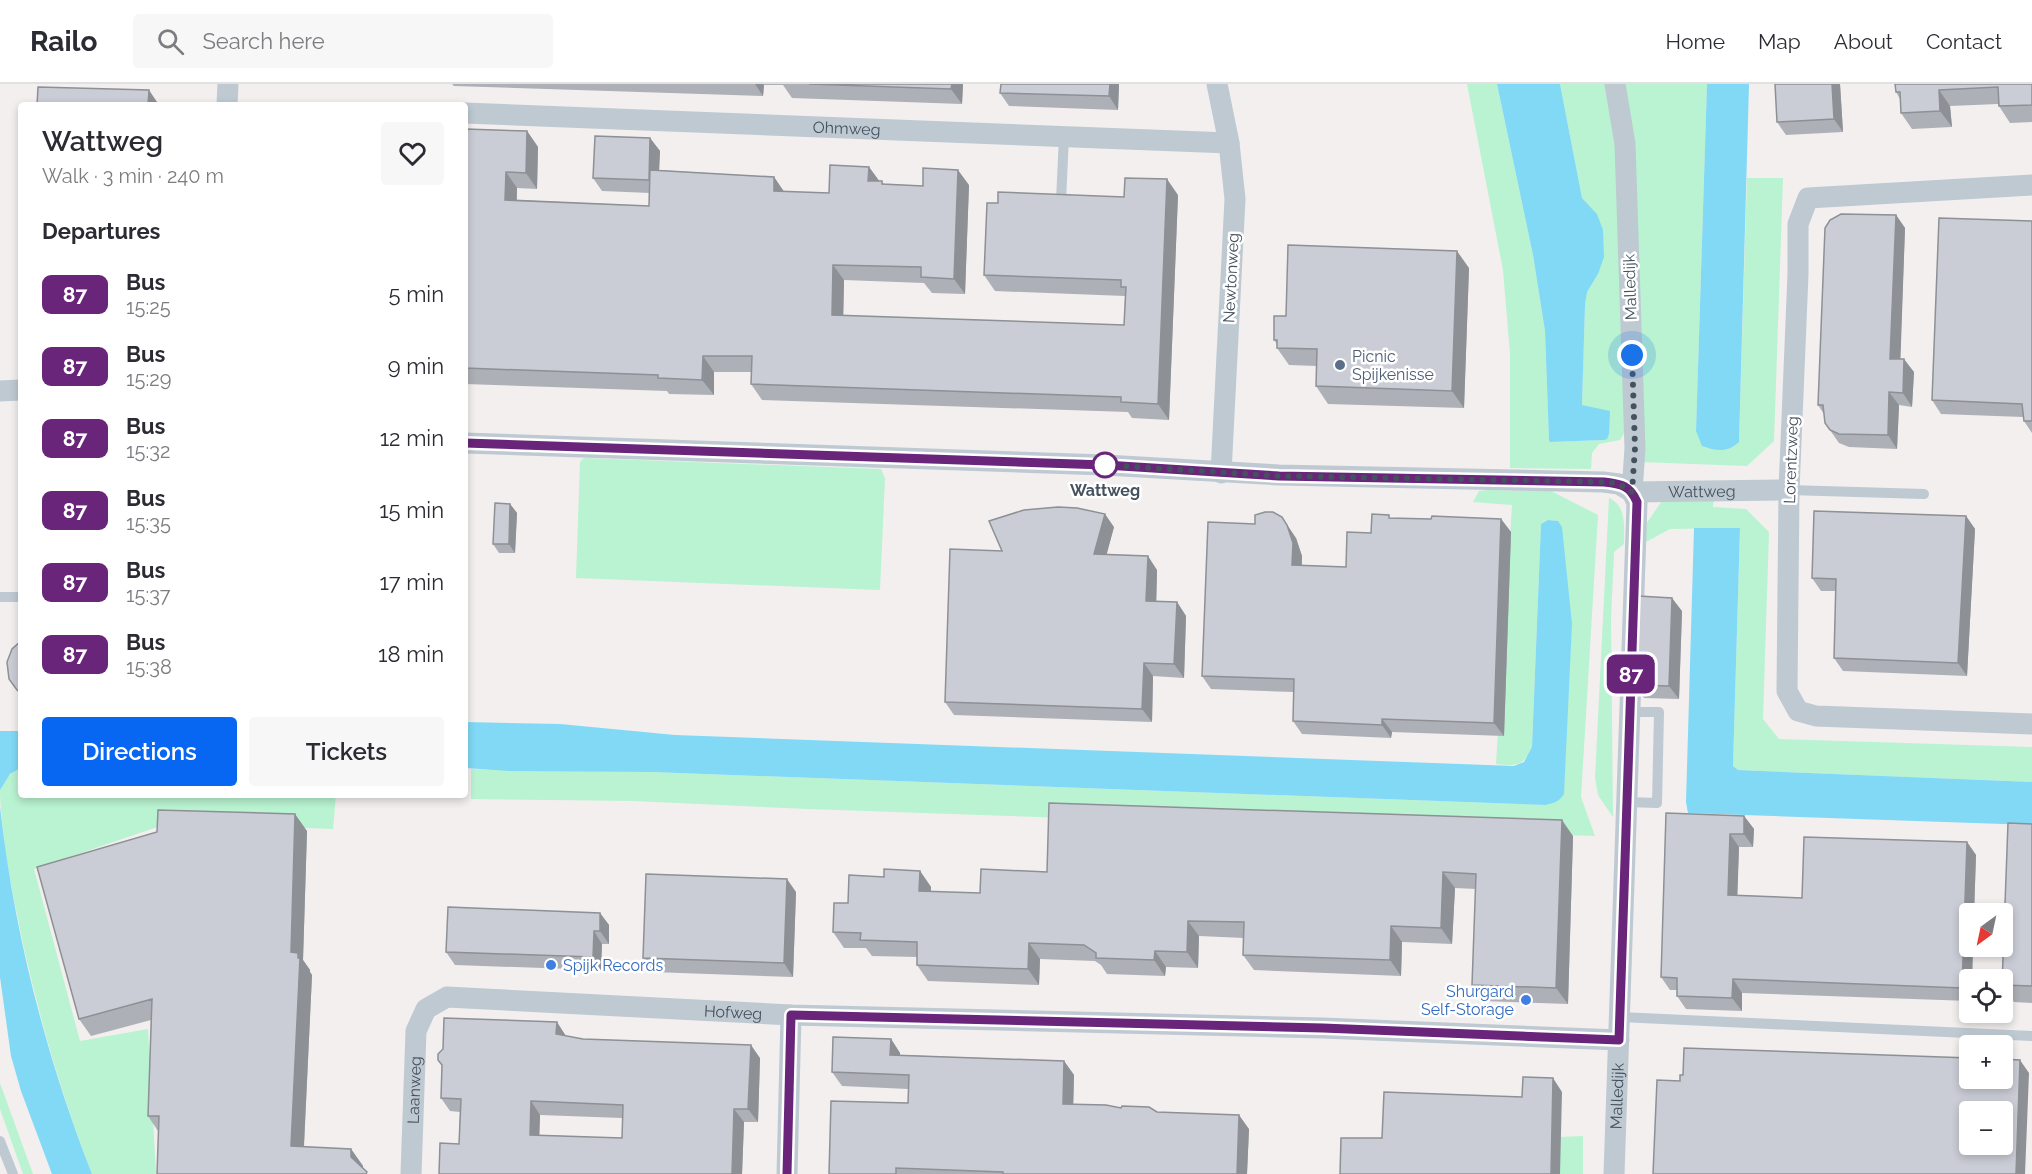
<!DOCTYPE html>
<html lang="en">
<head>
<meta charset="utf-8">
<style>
  body { margin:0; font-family:Raleway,sans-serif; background:#f7f7f7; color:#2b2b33; height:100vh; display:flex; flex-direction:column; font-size:22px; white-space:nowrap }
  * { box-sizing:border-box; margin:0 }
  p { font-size:20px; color:#7c7c81 }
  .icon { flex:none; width:33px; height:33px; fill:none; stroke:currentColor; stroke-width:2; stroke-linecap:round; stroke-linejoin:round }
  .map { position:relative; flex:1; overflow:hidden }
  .details { position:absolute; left:18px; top:18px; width:450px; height:696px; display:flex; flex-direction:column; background:#fff; border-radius:6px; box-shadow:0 3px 9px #0003 }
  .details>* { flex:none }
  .badge { padding:0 12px; border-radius:9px; font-size:21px; line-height:39px }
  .needle { width:39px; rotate:213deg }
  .buttons { position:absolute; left:1959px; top:819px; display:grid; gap:12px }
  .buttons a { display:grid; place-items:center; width:54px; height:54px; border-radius:6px; background:#fff; box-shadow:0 3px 9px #0003; font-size:30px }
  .you { position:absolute; width:30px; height:30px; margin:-15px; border:4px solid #fff; border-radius:50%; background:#1a73e8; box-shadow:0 0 0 9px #1a73e833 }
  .map>.badge { position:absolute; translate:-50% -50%; box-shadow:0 0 0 3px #fff }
  h2 { padding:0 24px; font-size:22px; line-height:54px }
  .round { display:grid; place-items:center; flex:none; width:63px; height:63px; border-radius:6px; background:#f7f7f7 }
  .summary { display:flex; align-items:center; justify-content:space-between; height:102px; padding:0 24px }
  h1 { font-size:28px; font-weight:600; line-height:45px }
  .primary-button { display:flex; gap:12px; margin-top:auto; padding:12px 24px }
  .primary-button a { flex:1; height:69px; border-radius:6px; background:#0767f3; color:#fff; font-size:24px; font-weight:600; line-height:69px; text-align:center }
  .primary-button a+a { background:#f7f7f7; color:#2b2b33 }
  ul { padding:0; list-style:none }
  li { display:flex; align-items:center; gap:18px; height:72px; padding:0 24px }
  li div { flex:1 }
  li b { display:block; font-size:22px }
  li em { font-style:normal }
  li .badge { min-width:66px; font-weight:700; text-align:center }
  header { display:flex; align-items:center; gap:36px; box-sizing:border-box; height:84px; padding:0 30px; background:#fff; border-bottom:2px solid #e1e1e2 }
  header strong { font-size:28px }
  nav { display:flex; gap:33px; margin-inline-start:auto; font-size:21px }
  .search { width:420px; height:54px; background:#f7f7f7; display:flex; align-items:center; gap:15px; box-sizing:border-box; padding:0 21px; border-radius:6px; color:#7c7c81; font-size:22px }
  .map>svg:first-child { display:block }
  .green { fill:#b9f3d1 }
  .water { fill:#81d9f5 }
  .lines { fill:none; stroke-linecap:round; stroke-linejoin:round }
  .service { stroke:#bec9d2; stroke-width:10 }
  .minor { stroke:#bec9d2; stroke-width:21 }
  .wall { fill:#aeb0b7; fill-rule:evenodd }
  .shaded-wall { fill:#8d9095 }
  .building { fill:#cacdd5; stroke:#8d9095; stroke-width:1.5; fill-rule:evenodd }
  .line-casing { stroke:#fff; stroke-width:14 }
  .line { stroke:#68257a; stroke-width:9 }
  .walk { stroke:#45515e; stroke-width:6; stroke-dasharray:0 10.8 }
  .service-dot { fill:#5c6f8a; stroke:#fff; stroke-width:2 }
  .stop-dot { fill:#fff; stroke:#68257a; stroke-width:3 }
  .shop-dot { fill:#3f7fe0; stroke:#fff; stroke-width:2 }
  .labels { text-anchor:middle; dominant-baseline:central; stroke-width:5; stroke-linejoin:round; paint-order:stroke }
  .street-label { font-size:16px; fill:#45515e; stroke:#fff }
  .service-label { font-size:16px; fill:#4e5e75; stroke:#fff; text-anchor:start }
  .stop-label { font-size:16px; font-weight:bold; fill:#45515e; stroke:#fff }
  .shop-label { font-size:16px; fill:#366cbe; stroke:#fff; text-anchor:start }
</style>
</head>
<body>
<header>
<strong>Railo</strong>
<div class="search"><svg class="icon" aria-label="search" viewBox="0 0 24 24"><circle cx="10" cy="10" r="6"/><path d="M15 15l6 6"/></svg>Search here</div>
<nav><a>Home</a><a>Map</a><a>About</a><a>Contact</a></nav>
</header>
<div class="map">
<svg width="2032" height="1090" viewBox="0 0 2032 1090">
  <rect width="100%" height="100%" fill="#f2efee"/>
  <!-- green -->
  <path class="green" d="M1467 0H1497L1533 171 1545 247 1549 355 1551 358 1604 356 1585 322 1582 321 1585 221 1587 208 1598 190 1597 130 1582 114 1560 0H1608L1615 40 1625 348 1620 356 1599 360 1592 369 1591 385 1510 384V270L1503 186Z
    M1622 0H1707L1696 347 1739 358 1747 94H1783L1774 357 1747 382 1640 378Z
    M584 374 881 385 885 394 880 506 576 494 580 378Z
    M1487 406 1551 407 1598 431 1581 713 1595 752 808 725 634 717 471 715V685L652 688 1545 721 1562 443 1557 437 1548 436 1541 440 1532 663C1523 683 1517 682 1496 680L1512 421 1473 418 1479 407Z
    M1714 413 1713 423 1746 425 1769 448 1763 635 1779 655 2032 663V698L1738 686 1733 682 1740 444 1670 445 1644 459V443L1664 414Z
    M1609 414C1627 422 1624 443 1624 460L1614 468 1611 534 1613 733 1598 711 1595 694Z
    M21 684V711H336L333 745 169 739 34 785 80 957 148 945 156 1090H92C54 992 27 891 9 788 5 767 0 726 0 706 2 696 12 688 21 684Z
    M0 999 33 1090H23L0 1025Z
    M1583 1052V1090H1560V1053Z"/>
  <!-- water -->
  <path class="water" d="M1497 0H1560L1582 114 1597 130 1603 146 1604 173 1598 190 1587 208 1585 221 1582 321 1610 327 1609 350 1607 355 1604 356 1550 358 1549 356 1545 247 1533 171Z
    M1707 0H1749L1739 358C1727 369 1717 367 1702 362L1696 347Z
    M1548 436 1558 437 1562 443 1572 540 1564 710C1559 718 1554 719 1545 721L652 688 511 687 465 684V638L560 640 675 651 1514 682 1524 678 1532 663 1541 440Z
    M1694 444H1740L1733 682 1738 686 2032 698V741L1688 729 1686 718Z
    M0 647H21V684L10 690 0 706Z
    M0 723C14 848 46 973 92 1090H52L21 1007 11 972 0 893Z"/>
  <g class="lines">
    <!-- service -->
    <path class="service" d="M1061 117 1064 52
      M1789 406 1924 410
      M0 513H21
      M1627 718 1657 719 1659 628H1630
      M1620 933 2032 952
      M0 1057 13 1090"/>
    <!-- minor -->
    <g class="minor">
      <path d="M1217 0 1229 59 1235 115 1221 389"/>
      <path d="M227 21 228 0"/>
      <path id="s1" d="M465 29 1229 59"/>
      <path d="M2032 101 1808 114 1798 140V190L1789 406 1787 607 1798 627 1816 632 2032 640"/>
      <path d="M0 307 21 306"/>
      <path id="s2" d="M465 359 1105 381 1279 391 1603 398 1619 400 1632 408 1789 406"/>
      <path id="s3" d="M411 1090 416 947 426 925 447 913 791 931 1323 944 1619 956"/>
      <path d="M787 1090 791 931"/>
      <path id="s4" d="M1614 1090 1637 419 1632 408 1635 364 1625 60 1615 0"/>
    </g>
  </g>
  <!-- wall -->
  <path class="wall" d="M452 0H963L962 20 792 14 783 1H764L763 12 454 2Z
    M1119 0 1118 26 1009 22 1000 9Z
    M1840 0 1843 48 1786 51 1777 38Z
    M2032 0V38L2010 39 1999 22 1998 20 1950 22 1952 43 1912 45 1901 29 1900 15 1896 8Z
    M465 45 527 47 538 63 537 105 517 104V116L649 122 650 109 602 107 593 94 650 54 660 67 659 86 774 93 784 108 829 109 869 83 879 97 885 100 923 102 969 101 965 210 932 209 924 199 844 196 843 232 1124 241 1125 212 995 207 984 191 998 119 1178 111 1169 336 1132 334 1128 328 762 316 751 300V288H714V311L669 310 667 307 465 300Z
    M1896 131 1905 144 1900 275 1914 288 1912 323 1899 321 1897 365 1849 363 1839 359 1825 339 1824 330 1818 321Z
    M2032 137V349L2024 337 2023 333 1941 330 1932 316Z
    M1469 184 1464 324 1328 320 1316 302 1317 282 1289 281 1277 264V260L1274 256 1286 232Z
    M510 420 517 429 515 469H499L493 460Z
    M1966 432 1975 445 1967 592 1843 587 1834 574 1836 507H1821L1812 494Z
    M1391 434 1431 435H1501L1511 448 1504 652 1392 648 1391 654 1302 650 1293 637 1294 608 1211 605 1202 592 1296 454 1302 472V481L1346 483 1371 449Z
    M1114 443 1106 471 1157 486 1156 518H1177L1186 532 1184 594 1153 592 1152 638 954 631 945 618 1002 467Z
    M1682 527 1679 615 1644 614 1635 601Z
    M1666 729 1744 732 1754 745 1753 763H1739L1737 811 1802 814 1967 758 1976 771 1974 830H1970V862H1973L1972 896H1970V917L1742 909V927L1686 925 1677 912V906H1670L1661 893Z
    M2032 740V919L2014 918 2002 901V896Z
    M307 747 303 876 310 886V888L312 891 304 1063 351 1065 363 1082V1084L158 1047 148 1032 151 936 91 952 79 935Z
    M1573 752 1568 920 1483 917 1472 901 1476 805 1455 804 1452 860 1402 858 1401 892 1254 886 1243 871 1244 854 1199 852 1198 884 1166 883 1165 892 1107 890 1101 881 1095 877 1040 875 1039 901 928 897 917 881V873L872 872 866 864H844L833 848 848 819 884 793 920 787 931 803V808L980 809 1047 788Z
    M796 808 793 893 653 888 643 874Z
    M600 829 609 841V860H602L601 886 455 881 446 868Z
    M566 952 583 955 760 974 758 1038H744L742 1090 459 1060 460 1028 450 1027 441 1014 442 982 438 976ZM540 1031 622 1034V1054L539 1051Z
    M891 955 900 969V971L1064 977 1074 991 1073 1020 1157 1028 1249 1045 1247 1090H829L908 1019V1005L842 1002 832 988Z"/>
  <!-- shaded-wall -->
  <path class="shaded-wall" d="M755 0H763L764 1 763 12Z
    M952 0H963L962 20 951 5Z
    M1110 0H1119L1118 26 1109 12Z
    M1832 0H1840L1843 48 1834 35Z
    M149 6 159 21H148Z
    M1939 6 1950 22 1952 43 1940 27Z
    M527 47 538 63 537 105 526 89Z
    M650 54 660 67 658 109 649 96Z
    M869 83 880 98 868 97Z
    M958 86 969 101 965 210 954 195Z
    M506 88 517 104 516 132 505 116Z
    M774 93 785 109 774 107Z
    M1167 95 1178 111 1169 336 1158 320Z
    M1896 131 1905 144 1900 288 1890 275Z
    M1457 167 1469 184 1464 324 1452 307Z
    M833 181 844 196 843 247 832 231Z
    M703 272 714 288V311L702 296Z
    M1904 275 1914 288 1912 323 1903 309Z
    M1889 308 1899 321 1897 365 1888 351Z
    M510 420 517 429 515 469 509 460Z
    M1105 430 1114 443 1103 484 1094 470Z
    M1966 432 1975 445 1967 592 1958 579Z
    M1282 433 1296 454 1302 472 1301 494 1292 481Z
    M1501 435 1511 448 1504 652 1494 639Z
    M1148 472 1157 486 1156 531 1146 517Z
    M1672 514 1682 527 1679 615 1669 602Z
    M1177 518 1186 532 1184 594 1174 580Z
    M1144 579 1153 592 1152 638 1142 625Z
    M1382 635 1392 648 1391 654 1382 641Z
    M295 730 307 747 303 876 310 886V888L312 891 303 1080 291 1062V868Z
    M1744 732 1754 745 1753 763 1744 750Z
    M1562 736 1573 752 1568 920 1556 904Z
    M1730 750 1739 763 1737 824 1728 811Z
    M1967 758 1976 771 1974 830H1970V862H1973L1972 896H1970V914L1962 904Z
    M920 787 931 803 930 823 919 807Z
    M1443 788 1455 804 1452 860 1441 844Z
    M787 795 796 808 793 893 784 879Z
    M600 829 609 841V860L600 847Z
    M1188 837 1199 852 1198 884 1187 868Z
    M1391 842 1402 858 1401 892 1390 876Z
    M594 847 602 860 601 886 593 873Z
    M1029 859 1040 875 1039 901 1028 885Z
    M1155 867 1166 883 1165 892 1154 876Z
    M1733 895 1742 909V927L1732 914Z
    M557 938 566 952 556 950Z
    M891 955 900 969V985L890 971Z
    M751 961 760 974 758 1038 748 1025Z
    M2020 976 2029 989 2025 1090H2016Z
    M1064 977 1074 991 1073 1034 1063 1020Z
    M1553 994 1562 1008 1560 1090H1551Z
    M531 1017 540 1031 539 1064 530 1051Z
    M734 1025 744 1038 742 1090H732Z
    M1239 1031 1249 1045 1247 1090H1237Z
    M351 1065 363 1082V1090L351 1073Z"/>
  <!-- building -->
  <path class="building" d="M809 0H952L951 5Z
    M1001 0H1110L1109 12 1000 9Z
    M1775 0H1832L1834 35 1777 38Z
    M1895 0H2032V21L1999 22 1998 3 1939 6 1940 27 1901 29 1900 8H1896Z
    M38 3 149 6 148 21H37Z
    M465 45 527 47 526 89 506 88 505 116 649 122 650 86 774 93V107L829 109 830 81 869 83 868 97H882V100L923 102V84L958 86 954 195 921 193V183L833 181 832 231 1124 241 1126 203H1121V196L984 191 987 119H998V108L1124 113 1125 94 1167 95 1158 320 1121 318V313L751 300 752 272H703L702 296 658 294V291L465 284Z
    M595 52 650 54 649 96 593 94Z
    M1841 130 1896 131 1890 275H1904L1903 309 1889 308 1888 351 1839 350 1830 346 1825 339 1823 321H1818L1825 144 1830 136Z
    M1939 134 2032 137V337H2024L2022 320 1932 316Z
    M1288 161 1457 167 1452 307 1316 302 1317 265 1277 264V256H1274V232H1286Z
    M495 419 510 420 509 460H493Z
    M1058 423 1077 424 1105 430 1094 470 1148 472 1146 517 1177 518 1174 580 1144 579 1142 625 945 618 950 465 1002 467 989 437 1024 426Z
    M1814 427 1966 432 1958 579 1834 574 1836 495 1812 494Z
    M1265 428H1273L1282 433 1287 441 1293 459 1292 481 1346 483 1347 448 1371 449 1372 430 1389 431V434L1431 435 1432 432 1501 435 1494 639 1382 635V641L1293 637 1294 595 1202 592 1208 438 1255 440V431Z
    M1638 512 1672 514 1669 602 1635 601Z
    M21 557V609L17 606 9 595 7 578 12 565Z
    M1049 719 1562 736 1556 904 1472 901 1476 790 1443 788 1441 844 1391 842 1390 876 1243 871 1244 838 1188 837 1187 868 1155 867 1154 876 1096 874V869L1084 861 1029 859 1028 885 917 881V858L860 856 861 849 833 848 834 819H848L849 791 884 793V785L920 787 919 807 980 809 981 785 1047 788Z
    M158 726 295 730 291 868 298 869V874H300L291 1062 351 1065V1073L367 1088 366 1090H157L159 1032H148L152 915 79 935 37 783 157 748Z
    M1666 729 1744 732V750H1730L1728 811 1802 814 1804 753 1967 758 1962 904 1733 895 1732 914 1677 912V894L1661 893Z
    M2008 739 2032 740V902L2002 901Z
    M646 790 787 795 784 879 643 874Z
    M448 823 600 829V847H594L593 873 446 868Z
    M444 934 557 938 556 950 583 955 751 961 748 1025H734L732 1090H439L440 1059 459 1060 461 1015 441 1014 442 981 438 976V970L443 965ZM531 1017 623 1021 622 1054 530 1051Z
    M833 953 891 955 890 971 1064 977 1063 1020 1106 1021 1121 1024 1122 1022 1149 1023 1157 1028 1239 1031 1237 1090H1003V1088L896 1084V1090H829L831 1017 908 1019 909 991 832 988Z
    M1684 964 1970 974V994H2002V975L2020 976 2016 1090H1653L1657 996 1680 997V991H1683ZM1970 1028H2002V1060H1970Z
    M1523 993 1553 994 1551 1090H1340L1341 1054H1382L1384 1008 1522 1013Z"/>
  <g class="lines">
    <!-- line casing -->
    <g class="line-casing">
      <path id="line" d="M465 359 1105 381 1279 392 1604 398C1621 400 1630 401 1637 418L1619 956 1323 944 791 931 787 1090"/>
    </g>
    <!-- line -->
    <use href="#line" class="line"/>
    <!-- walk -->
    <path class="walk" d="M1105 381 1279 392 1604 398 1619 400 1632 408 1635 364 1632 271"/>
  </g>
  <!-- markers -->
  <circle class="service-dot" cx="1340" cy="281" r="6"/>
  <circle class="stop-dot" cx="1105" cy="381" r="12"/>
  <g class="shop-dot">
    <circle cx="551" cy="881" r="6"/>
    <circle cx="1526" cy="916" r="6"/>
  </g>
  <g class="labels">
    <!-- street labels -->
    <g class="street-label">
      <text stroke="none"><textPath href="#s1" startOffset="382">Ohmweg</textPath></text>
      <text transform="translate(1231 194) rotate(-87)">Newtonweg</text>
      <text transform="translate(1630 203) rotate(-92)">Malledijk</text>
      <text transform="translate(1791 376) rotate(-88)">Lorentzweg</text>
      <text stroke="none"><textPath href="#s2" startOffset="1240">Wattweg</textPath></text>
      <text stroke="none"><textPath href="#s3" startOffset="478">Hofweg</textPath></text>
      <text stroke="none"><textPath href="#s3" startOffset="84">Laanweg</textPath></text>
      <text stroke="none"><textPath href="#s4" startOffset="78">Malledijk</textPath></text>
    </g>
    <!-- service labels -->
    <g class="service-label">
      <text x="1352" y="272">Picnic<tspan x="1352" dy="18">Spijkenisse</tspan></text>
    </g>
    <!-- stop labels -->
    <g class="stop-label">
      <text x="1105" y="406">Wattweg</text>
    </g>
    <!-- shop labels -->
    <g class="shop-label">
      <text x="563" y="881">Spijk Records</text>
      <text x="1514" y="907" text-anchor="end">Shurgard<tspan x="1514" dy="18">Self-Storage</tspan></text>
    </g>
  </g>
</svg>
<div class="buttons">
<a><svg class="needle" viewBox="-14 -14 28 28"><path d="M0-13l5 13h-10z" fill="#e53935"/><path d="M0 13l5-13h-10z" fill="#7c7c81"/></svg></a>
<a><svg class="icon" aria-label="locate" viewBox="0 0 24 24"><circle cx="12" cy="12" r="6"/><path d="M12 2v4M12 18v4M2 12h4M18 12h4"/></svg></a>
<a>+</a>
<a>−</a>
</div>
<div class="you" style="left:1632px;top:271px"></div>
<b class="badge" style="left:1631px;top:590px;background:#68257a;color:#fff">87</b>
<section class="details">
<div class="summary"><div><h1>Wattweg</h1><p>Walk · 3 min · 240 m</p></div><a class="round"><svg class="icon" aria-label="heart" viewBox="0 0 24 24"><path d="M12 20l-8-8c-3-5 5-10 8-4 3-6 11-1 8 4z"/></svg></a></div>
<h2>Departures</h2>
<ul>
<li><span class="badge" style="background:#68257a;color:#fff">87</span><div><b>Bus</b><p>15:25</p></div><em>5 min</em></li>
<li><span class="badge" style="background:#68257a;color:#fff">87</span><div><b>Bus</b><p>15:29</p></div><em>9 min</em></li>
<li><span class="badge" style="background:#68257a;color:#fff">87</span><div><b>Bus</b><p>15:32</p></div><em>12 min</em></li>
<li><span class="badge" style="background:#68257a;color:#fff">87</span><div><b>Bus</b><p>15:35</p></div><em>15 min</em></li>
<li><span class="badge" style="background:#68257a;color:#fff">87</span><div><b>Bus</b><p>15:37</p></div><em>17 min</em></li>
<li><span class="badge" style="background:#68257a;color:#fff">87</span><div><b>Bus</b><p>15:38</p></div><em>18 min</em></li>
</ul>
<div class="primary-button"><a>Directions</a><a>Tickets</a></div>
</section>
</div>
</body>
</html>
